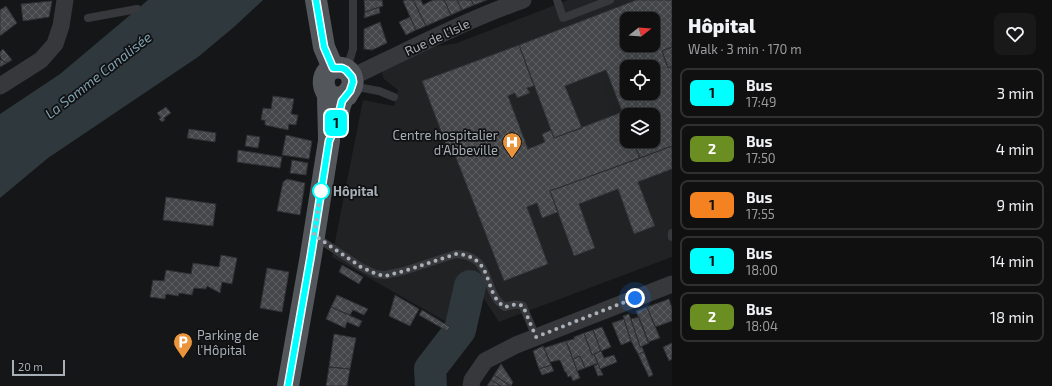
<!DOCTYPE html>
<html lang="en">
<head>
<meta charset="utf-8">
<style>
  body { margin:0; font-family:"Exo 2",sans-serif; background:#19191a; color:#f1f3f6; height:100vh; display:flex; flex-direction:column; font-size:15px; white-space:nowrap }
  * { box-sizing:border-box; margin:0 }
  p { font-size:13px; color:#9c9d9f }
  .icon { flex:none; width:22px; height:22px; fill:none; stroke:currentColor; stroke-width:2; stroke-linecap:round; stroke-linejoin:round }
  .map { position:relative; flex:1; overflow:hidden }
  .panel { display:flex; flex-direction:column; background:#101011; width:380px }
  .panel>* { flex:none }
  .badge { padding:0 8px; border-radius:6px; font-size:14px; line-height:26px }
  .needle { width:26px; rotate:73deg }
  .tools { position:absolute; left:620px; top:12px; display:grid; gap:8px }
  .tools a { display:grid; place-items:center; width:40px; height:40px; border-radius:8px; background:#101011; box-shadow:0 4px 16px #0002,0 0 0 1px #303031; font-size:20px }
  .scale { position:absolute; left:12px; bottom:10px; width:53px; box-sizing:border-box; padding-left:4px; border:2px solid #a8afb7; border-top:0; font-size:11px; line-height:14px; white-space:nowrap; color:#a8afb7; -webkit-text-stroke:3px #101112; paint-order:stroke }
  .you { position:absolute; width:20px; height:20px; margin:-10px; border:3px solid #fff; border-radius:50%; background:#1a73e8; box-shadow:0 0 0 6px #1a73e833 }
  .map>.badge { position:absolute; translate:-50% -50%; box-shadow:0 0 0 2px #fff }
  .round { display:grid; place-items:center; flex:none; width:42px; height:42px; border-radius:8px; background:#19191a }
  .overview { display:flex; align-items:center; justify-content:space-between; height:68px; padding:0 16px }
  h1 { font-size:19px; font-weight:800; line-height:30px }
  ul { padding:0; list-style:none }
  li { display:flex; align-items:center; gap:12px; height:50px; margin:0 8px 6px; padding:0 8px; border:2px solid #303031; border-radius:8px }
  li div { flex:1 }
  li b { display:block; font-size:15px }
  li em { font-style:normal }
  li .badge { min-width:44px; font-weight:700; text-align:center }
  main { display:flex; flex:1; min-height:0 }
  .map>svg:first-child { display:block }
  .built { fill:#212224; fill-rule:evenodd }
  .water { fill:#2e383d }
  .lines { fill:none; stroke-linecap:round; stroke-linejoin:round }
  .river { stroke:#2e383d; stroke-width:32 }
  .building { fill:url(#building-cross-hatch); stroke:#2f3033; fill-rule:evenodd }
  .lane { stroke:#37383c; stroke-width:8 }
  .street { stroke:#37383c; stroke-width:17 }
  .primary { stroke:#53565b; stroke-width:22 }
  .line-casing { stroke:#fff; stroke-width:9 }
  .line { stroke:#0ff; stroke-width:6 }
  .walk { stroke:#a8afb7; stroke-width:4; stroke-dasharray:0 7.2 }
  .stop-dot { fill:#fff; stroke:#0ff; stroke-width:2 }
  .labels { text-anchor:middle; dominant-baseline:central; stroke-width:3.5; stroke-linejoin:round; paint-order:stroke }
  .street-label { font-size:13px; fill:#a8afb7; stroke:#101112 }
  .poi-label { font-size:13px; fill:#a8afb7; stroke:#101112; text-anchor:end }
  .stop-label { font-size:13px; font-weight:bold; fill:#a8afb7; stroke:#101112; text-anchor:start }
  .water-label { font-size:14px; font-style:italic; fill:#80a1b0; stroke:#101112 }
</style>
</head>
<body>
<main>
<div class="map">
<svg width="672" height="386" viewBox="0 0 672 386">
  <defs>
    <pattern id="building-cross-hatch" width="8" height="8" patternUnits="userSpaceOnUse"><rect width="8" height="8" fill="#44464a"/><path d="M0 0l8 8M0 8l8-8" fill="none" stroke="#5c5e62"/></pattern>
  </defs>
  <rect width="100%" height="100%" fill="#151617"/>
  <!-- built -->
  <path class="built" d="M568 0H672V257L499 322 475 285 466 284 450 324 332 257 363 100 394 106 398 90 384 79 381 70 433 47 457 43ZM627 19H653V45H627ZM627 67H653V93H627ZM627 115H653V141H627Z"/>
  <!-- water -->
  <path class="water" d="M148 0H263L234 27 198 57 48 158 0 198V114L60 74Z"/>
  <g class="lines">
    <!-- river -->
    <path class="river" d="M431 386 430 369 460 330 470 286"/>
  </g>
  <!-- building -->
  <path class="building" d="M364 0H382L383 6 365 12Z
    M405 0H413L426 26 416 30 403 1Z
    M413 0H421L423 5 433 0H444L451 15 426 26Z
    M444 0H457L462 10 451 15Z
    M457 0H471L474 5 462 10Z
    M471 0H487L474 5Z
    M636 0H672V47L662 51 668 68 672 66V146L640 158 633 141H653V115H627V124L606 70 565 86 582 128 554 138 519 45ZM627 19H653V45H627ZM627 67H653V93H627Z
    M52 1 49 17 23 21 21 4Z
    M6 6 17 23 0 36V10Z
    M379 7 380 13 364 18 365 12Z
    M410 17 416 30 406 35 399 22Z
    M380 22 387 43 372 50 364 49V29Z
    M519 45 534 86 527 88 530 93 517 98 515 93 508 96 528 149 545 142 542 134 551 130 554 138 622 112 627 124V141H633L640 158 550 191 558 212 542 218 537 203 527 207 548 264 504 281 453 150 449 152 422 81Z
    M672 47V66L668 68 662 51Z
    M3 49 12 60 7 63 2 60 0 56V52Z
    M0 59 7 63 0 67Z
    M273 96 294 99 291 114 298 115 296 125 289 124 288 130 265 125V120H261L263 108 271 109Z
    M166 107 171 113 164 118 165 120 162 122 159 119 161 118 157 113Z
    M189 129 216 133 215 142 187 138Z
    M247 135 260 137 258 148 245 146Z
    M286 135 312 141 309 159 282 155Z
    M672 146V169L638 182 655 226 634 234 618 189 579 204 595 248 574 256 550 191Z
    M238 150 282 157 280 168 237 162Z
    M292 160 308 163 306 175 290 173Z
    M287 179 305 183 300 215 277 211 283 182Z
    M166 197 216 204 213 226 163 220Z
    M221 255 237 258 232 284 222 282 220 293 207 286 206 289 194 288 192 295 179 293 178 296 166 294 165 299 150 297 153 280 164 281 166 270 191 274 193 263 219 267Z
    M342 265 363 277 359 284 339 272Z
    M267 268 289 272 282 312 260 308Z
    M337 295 368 309 364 315 353 310 350 315 331 307Z
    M395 295 419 309 410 326 389 316Z
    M669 299 672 308V321L655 327 647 307Z
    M331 307 362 321 359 327 347 322 345 328 326 319Z
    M647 307 660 338 648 342 636 311Z
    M422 310 450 327 447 331 419 315Z
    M629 314 640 347H642L644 352 638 354 631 341 623 316Z
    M639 317 649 343 640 347 631 319Z
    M624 319 631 341 621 345 612 323Z
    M602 327 611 347 601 351 593 330Z
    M593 330 601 351 592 355 584 333Z
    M584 333 592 355 594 354 598 363 585 368 580 356 573 359 566 341 574 339V337Z
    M334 334 356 338 350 369 329 367Z
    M566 341 580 378 573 381 571 376 568 377 566 372H565L560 360 550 362 544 348Z
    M672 343V359L669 361 663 347Z
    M543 346 551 365 539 369 533 351Z
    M601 351 604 358 614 355 617 362 600 369 594 354Z
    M644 352 653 375 649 377 638 354Z
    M580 356 585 368 577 371 573 359Z
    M501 364 513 382 511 386 494 375Z
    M598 364 603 375 598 376 594 366Z
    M551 365 554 371 542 375 539 369Z
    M329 367 350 369 347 386H326Z
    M494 375 510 386H501L491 380Z
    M491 380 501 386H487Z"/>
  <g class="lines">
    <!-- lane -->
    <path class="lane" d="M557 0 563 18 610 0
      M88 18 137 9
      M347 68 353 49V0
      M352 86 379 91 394 97
      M672 233V237
      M316 237 361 267 376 274 385 275 404 271 456 254C495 256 482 293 505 307 511 305 517 303 523 306L536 337"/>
    <!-- street -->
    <path class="street" d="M352 77C408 50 464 21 523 0
      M0 86 41 60 55 44 61 26 65 0
      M471 386 472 380 485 361 516 345 672 284"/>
    <!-- primary -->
    <path class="primary" d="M316 0 324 47 333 68
      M335 127C338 119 338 108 342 100 347 93 355 88 352 78 351 73 347 69 342 68 316 62 318 108 347 95
      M288 386 311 255 329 141C329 125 328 110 328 94"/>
  </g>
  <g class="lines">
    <!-- line casing -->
    <g class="line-casing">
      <path id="line" d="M288 386 311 255 329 141 336 125 342 101 350 91 353 82 352 77 346 70 342 68H333L324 47 316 0"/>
    </g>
    <!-- line -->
    <use href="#line" class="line"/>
    <!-- walk -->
    <path class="walk" d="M321 191 314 235 361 267 376 274 385 276 404 271 456 254C496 256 482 294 505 307 511 305 517 303 523 306L536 337 635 298"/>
  </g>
  <!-- icons -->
  <defs>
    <g id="hospital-pin" transform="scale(1)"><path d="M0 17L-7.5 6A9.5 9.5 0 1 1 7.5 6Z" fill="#ea943b" stroke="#101112"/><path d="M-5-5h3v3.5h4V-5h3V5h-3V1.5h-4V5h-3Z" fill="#fff"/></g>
    <g id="parking-pin" transform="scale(1)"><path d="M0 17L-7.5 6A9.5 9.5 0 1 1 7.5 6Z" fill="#ea943b" stroke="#101112"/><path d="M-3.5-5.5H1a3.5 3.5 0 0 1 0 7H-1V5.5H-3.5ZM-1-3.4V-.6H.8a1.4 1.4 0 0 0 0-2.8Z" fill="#fff"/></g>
  </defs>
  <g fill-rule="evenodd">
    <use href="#hospital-pin" x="512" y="142"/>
    <use href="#parking-pin" x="183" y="342"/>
  </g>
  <!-- markers -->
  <circle class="stop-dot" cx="321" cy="191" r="8"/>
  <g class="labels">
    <!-- street labels -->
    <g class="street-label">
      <text transform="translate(437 37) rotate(-25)">Rue de l'Isle</text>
    </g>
    <!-- poi labels -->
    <g class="poi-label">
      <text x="498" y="135">Centre hospitalier<tspan x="498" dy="15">d'Abbeville</tspan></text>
      <text x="197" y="335" text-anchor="start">Parking de<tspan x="197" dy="15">l'Hôpital</tspan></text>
    </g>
    <!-- stop labels -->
    <g class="stop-label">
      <text x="333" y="191">Hôpital</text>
    </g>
    <!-- water labels -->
    <g class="water-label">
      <text transform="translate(98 75) rotate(-38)">La Somme Canalisée</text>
    </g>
  </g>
</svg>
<div class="tools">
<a><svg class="needle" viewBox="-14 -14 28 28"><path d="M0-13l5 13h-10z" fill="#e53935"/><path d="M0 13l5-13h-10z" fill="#9c9d9f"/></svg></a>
<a><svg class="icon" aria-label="locate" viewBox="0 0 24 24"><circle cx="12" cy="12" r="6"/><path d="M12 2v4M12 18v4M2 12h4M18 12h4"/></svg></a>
<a><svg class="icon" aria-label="layers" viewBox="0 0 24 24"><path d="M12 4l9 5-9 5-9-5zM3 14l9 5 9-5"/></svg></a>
</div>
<div class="scale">20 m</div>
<div class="you" style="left:635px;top:298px"></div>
<b class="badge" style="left:336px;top:123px;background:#0ff;color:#111">1</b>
</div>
<section class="panel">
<div class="overview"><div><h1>Hôpital</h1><p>Walk · 3 min · 170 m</p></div><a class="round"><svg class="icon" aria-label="heart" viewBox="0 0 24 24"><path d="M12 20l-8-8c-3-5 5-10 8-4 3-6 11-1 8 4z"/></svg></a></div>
<ul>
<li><span class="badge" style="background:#0ff;color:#111">1</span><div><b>Bus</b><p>17:49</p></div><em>3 min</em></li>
<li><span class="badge" style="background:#6b8e23;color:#fff">2</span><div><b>Bus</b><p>17:50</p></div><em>4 min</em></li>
<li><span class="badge" style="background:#f58220;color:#111">1</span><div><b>Bus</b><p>17:55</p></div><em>9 min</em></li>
<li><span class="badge" style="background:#0ff;color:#111">1</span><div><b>Bus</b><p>18:00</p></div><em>14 min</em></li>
<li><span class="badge" style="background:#6b8e23;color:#fff">2</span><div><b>Bus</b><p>18:04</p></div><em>18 min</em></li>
</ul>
</section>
</main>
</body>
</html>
